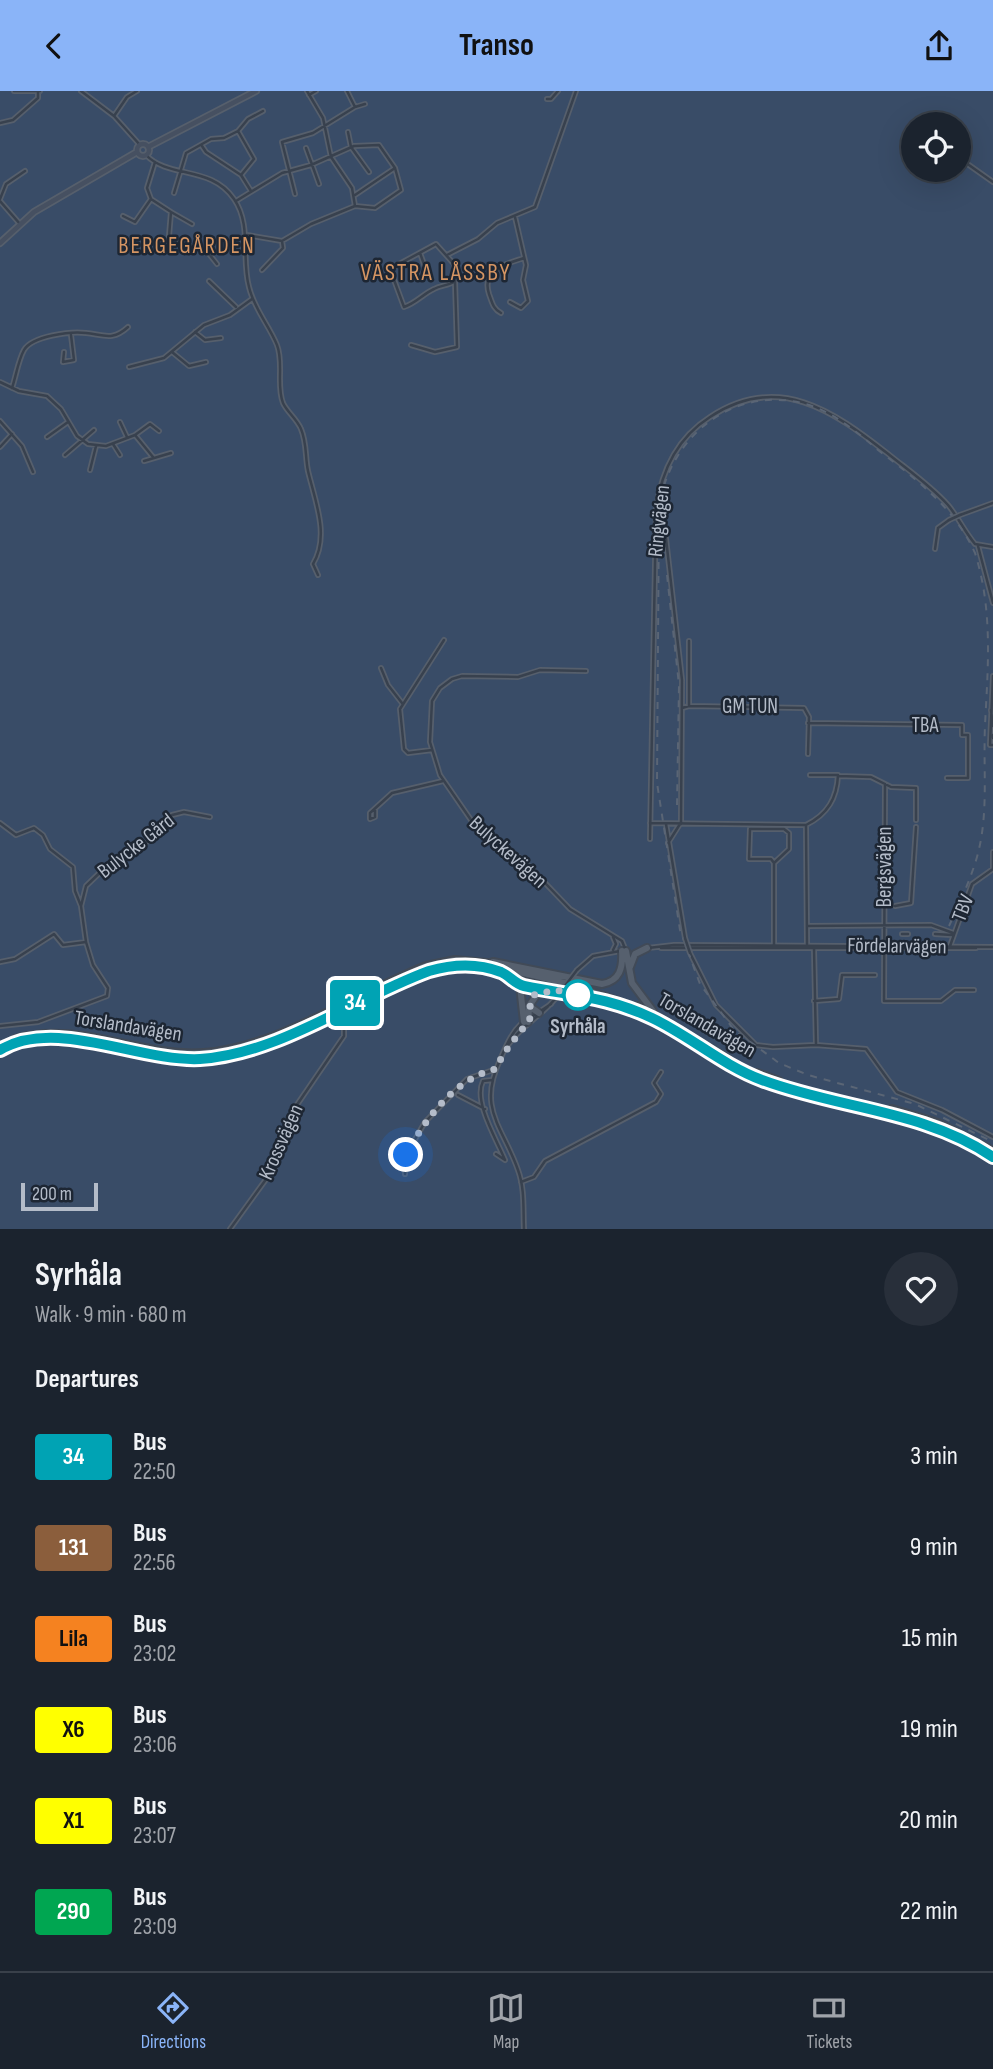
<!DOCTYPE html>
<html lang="en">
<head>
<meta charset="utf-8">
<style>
  body { margin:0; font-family:"Sofia Sans Condensed",sans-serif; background:#282f3a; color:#f1f3f6; height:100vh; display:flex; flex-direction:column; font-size:26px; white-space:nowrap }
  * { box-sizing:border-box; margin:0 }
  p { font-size:23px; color:#a0a4aa }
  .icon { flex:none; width:38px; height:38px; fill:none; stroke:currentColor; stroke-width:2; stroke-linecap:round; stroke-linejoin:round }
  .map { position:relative; height:1138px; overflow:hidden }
  .sheet { display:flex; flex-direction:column; background:#1b232e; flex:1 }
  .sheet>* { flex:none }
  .badge { padding:0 14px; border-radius:5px; font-size:24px; line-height:46px }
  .fabs { position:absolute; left:901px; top:21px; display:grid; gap:14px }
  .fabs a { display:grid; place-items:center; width:70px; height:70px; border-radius:50%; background:#1b232e; box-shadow:0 7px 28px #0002,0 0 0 2px #39404a; font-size:35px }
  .scale { position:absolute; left:21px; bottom:18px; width:77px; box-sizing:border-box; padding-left:7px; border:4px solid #b4bcc9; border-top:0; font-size:19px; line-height:24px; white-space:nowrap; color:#b4bcc9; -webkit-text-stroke:5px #1d2633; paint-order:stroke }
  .you { position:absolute; width:35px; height:35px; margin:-18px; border:5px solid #fff; border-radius:50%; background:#1a73e8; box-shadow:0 0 0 10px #1a73e833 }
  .map>.badge { position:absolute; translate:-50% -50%; box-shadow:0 0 0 4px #fff }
  h2 { padding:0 35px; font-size:26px; line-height:63px }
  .round { display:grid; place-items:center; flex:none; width:74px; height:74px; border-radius:37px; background:#282f3a }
  .overview { display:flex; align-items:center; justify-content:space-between; height:119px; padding:0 35px }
  h1 { font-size:33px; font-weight:700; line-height:52px }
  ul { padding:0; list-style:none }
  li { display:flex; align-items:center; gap:21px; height:91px; padding:0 35px }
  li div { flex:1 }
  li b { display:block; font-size:26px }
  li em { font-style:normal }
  li .badge { min-width:77px; font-weight:700; text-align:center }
  header { display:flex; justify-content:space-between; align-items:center; height:91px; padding:0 35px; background:#8ab4f8; color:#111; font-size:32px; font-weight:700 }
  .tab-bar { display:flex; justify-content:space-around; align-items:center; height:98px; border-top:2px solid #39404a; background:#1b232e; font-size:19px; color:#a0a4aa }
  .tab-bar a { display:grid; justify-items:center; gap:4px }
  .tab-bar .selected { color:#8ab4f8 }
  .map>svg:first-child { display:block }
  .water { fill:#394c67; fill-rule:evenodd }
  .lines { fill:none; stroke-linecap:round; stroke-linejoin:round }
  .street-casing { stroke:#565f6c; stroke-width:6 }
  .secondary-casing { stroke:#565f6c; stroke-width:8 }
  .primary-casing { stroke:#414a57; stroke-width:10 }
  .street { stroke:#38414e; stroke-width:2.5 }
  .secondary { stroke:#465061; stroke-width:4.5 }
  .primary { stroke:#56606e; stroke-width:6 }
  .rail { stroke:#5a6575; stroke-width:2; stroke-dasharray:7 7; stroke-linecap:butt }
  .street-bridge-casing { stroke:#565f6c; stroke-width:6; stroke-linecap:butt }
  .street-bridge { stroke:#38414e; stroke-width:2.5 }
  .line-casing { stroke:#fff; stroke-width:16 }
  .line { stroke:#00a3b4; stroke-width:10 }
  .walk { stroke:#b4bcc9; stroke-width:7; stroke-dasharray:0 12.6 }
  .stop-dot { fill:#fff; stroke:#00a3b4; stroke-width:3.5 }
  .labels { text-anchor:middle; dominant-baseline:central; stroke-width:5; stroke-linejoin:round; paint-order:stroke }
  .street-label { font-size:21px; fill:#b4bcc9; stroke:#1d2633 }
  .stop-label { font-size:21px; font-weight:bold; fill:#b4bcc9; stroke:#1d2633 }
  .neighbourhood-label { font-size:23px; letter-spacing:2px; fill:#d59563; stroke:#1d2633 }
  .quarter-label { font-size:24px; letter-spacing:2px; fill:#d59563; stroke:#1d2633 }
</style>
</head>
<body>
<header><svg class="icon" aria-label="back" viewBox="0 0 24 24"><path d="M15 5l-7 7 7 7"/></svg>Transo<svg class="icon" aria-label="share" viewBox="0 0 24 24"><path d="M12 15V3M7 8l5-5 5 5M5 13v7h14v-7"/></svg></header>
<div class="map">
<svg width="993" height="1138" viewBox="0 0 993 1138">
  <rect width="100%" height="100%" fill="#242f3e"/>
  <!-- water -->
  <path class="water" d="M0 0H993V1138H0ZM914 33H959V79H914Z"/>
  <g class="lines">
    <!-- street casing -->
    <g class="street-casing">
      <path id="street" d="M14 0H40
        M81 0 114 25 140 54
        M347 0 355 16
        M309 4 316 0
        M547 8H551L558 0
        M114 25 127 6 137 0
        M0 32 13 29 38 7V0
        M238 40 254 68 241 84 251 100
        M348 41 351 56 369 81
        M202 55 206 61 241 84
        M306 57 319 93
        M146 64C169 88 211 74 234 108 252 134 241 167 249 196 254 218 269 234 277 254 284 272 276 294 283 312 287 321 297 328 301 338 307 352 305 366 308 380 315 410 330 445 313 473L318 484
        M959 67 993 91
        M155 71 147 97 151 108 171 121 169 145 180 154 206 159 217 173
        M174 102 186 62 211 48 224 47 238 40 248 28 263 20
        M295 103 282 51 313 42 355 16 365 13
        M355 104 395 77
        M0 108 6 93 25 80
        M0 110 20 133
        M236 110 282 82 311 74 354 55 379 54 395 77 401 99 375 117 355 115
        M171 121 192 133
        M123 125 135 131 151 108
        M247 144 282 150 311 133 355 115 352 97 331 66 323 27 307 0
        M420 162 426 179
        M447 164 478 148 497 132 535 116 576 0
        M262 179 283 157 282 150
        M209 190 236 216
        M510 211 521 217 528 210 523 189 526 174 515 126
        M501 222C493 218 492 211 489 203 481 178 506 173 524 167
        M195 241 205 249 221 247
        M411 254 435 261 457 256 455 190C448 195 441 194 434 198 423 203 416 212 404 216L390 178 436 153 454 173 455 190
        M64 261 63 271 74 269 71 244
        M172 261 189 275 206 271
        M129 276 164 267 204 234 230 224 252 208
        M0 291 19 300 47 305 61 318 77 345 88 353 106 355 135 344 153 366
        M12 297C16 285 18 270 24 259 32 245 71 240 86 242 104 244 113 250 128 236
        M0 330 22 355 33 381
        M120 331 127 346
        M135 344 150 333 159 340
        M47 346 68 331
        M113 353 120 364
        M0 356 12 343
        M65 364 94 339
        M144 370 171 362
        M90 379 96 355
        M960 424 993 412
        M664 430 682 589 681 733
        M978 455 993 512
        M935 458 938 437 949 429
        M381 577 388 594 402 612
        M586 580 540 579 518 586 462 585 452 588 440 597 432 610 430 651 440 684 471 729 525 771 570 818 622 850 626 860
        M993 585 990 654H993
        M689 615 804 617 809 626 808 663
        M682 617 689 615V550
        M991 619 993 635
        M808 632 962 634V644H968V687H947
        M993 644V647
        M432 659 408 662 404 658 400 618 444 549
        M838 685 871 686 891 696 916 697V729
        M885 693 884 910H941L955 899H974
        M375 719V726L370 728V722L392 702 443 690
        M0 732 16 744 34 737 43 744 50 758 73 776 75 800 81 815
        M650 732 806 734C828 723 837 707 838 684H810
        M666 733 685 847
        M806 734 807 853
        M650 748 656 419C661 381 677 347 710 326 778 281 833 320 887 362 908 379 930 394 948 414 958 426 965 441 975 453L993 456
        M668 752 680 733
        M895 815 911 812 916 736
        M962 816 964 805
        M807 835 931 834 953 842
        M902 843H908
        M935 843 952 844
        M774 855V772L789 758V742L784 738H750L749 768H771L774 772
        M950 855 972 793 993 778V761
        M648 857 674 854 993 856
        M661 857H976
        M814 857 816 954 866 958 897 1001 942 1019 993 1046
        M613 859 616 853 613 846
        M690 862 716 914 756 954 773 956 816 954
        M0 871 15 868 54 843 63 854 86 851
        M577 879 593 865 620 860
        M814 910 839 908 842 884H875
        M530 927 551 913
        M522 932C511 942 506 955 500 969 477 1018 503 1036 518 1079 525 1098 523 1119 524 1138
        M0 935 38 931 107 905 108 897 93 874 86 851 81 815 86 795 115 767 141 757 172 724 184 721 210 726
        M508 954C521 935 540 926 555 908
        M492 989 483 990C473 1011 497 1049 505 1069
        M458 1004 485 1018
        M496 1063 505 1069
        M405 1083 406 1064 425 1031 467 988 496 978
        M521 1091 534 1086 545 1070 656 1011 661 1003 654 992 661 981
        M230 1138 275 1076 292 1021 344 945V936L332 927"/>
    </g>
    <!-- secondary casing -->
    <g class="secondary-casing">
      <path id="secondary" d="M137 59a6 6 0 1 1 12 0a6 6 0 1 1-12 0Z
        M148 56 256 0
        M0 152 34 121 137 61"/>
    </g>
    <!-- primary casing -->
    <g class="primary-casing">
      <path id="primary" d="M626 860 632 892 653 920
        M493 871 602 893C620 890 623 877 622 860
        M630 876 635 863 647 857
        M500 881 520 895 524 931
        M638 915 680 939
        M539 922 529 915 538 902 575 901
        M528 931 529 917
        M15 948C78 929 140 967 204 962 276 957 358 902 426 875L455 869 497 873
        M701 952 728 968
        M0 959C55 926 138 971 198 968 281 964 354 906 430 879 483 864 598 897 646 924 686 946 723 976 767 991 842 1016 926 1019 993 1066
        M757 982 779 990
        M892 1018 938 1032 993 1060"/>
    </g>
    <!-- street -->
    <use href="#street" class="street"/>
    <!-- secondary -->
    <use href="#secondary" class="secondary"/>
    <!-- primary -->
    <use href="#primary" class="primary"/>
    <!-- rail -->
    <path class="rail" d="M667 484 679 594 677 714
      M949 835C959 813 970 790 977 766 989 723 983 679 985 634 988 575 993 519 975 462 954 416 917 389 878 359 858 342 837 324 812 315 737 290 669 344 659 417L657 692 680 839 700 893 734 939 779 972 808 984 915 1013 993 1051"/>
    <!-- street-bridge casing -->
    <g class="street-bridge-casing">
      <path id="street-bridge" d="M949 429 960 424
        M685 847 690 862
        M555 908 577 879"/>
    </g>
    <!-- street-bridge -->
    <use href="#street-bridge" class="street-bridge"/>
  </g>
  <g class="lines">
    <!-- line casing -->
    <g class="line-casing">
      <path id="line" d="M0 959C56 926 138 971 200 968 279 963 355 907 429 880 453 873 478 872 501 881 510 885 515 893 524 895 571 905 606 905 652 927 690 945 722 974 762 989 839 1018 924 1019 993 1066"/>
    </g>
    <!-- line -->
    <use href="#line" class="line"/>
    <!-- walk -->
    <path class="walk" d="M406 1064C425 1028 455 987 496 978 504 959 516 947 528 931 534 923 526 914 534 904L556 899 578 904"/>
  </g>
  <!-- markers -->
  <circle class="stop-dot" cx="578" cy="904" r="14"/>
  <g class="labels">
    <!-- street labels -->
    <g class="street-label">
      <text transform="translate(659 430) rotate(-84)">Ringvägen</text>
      <text x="750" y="615">GM TUN</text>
      <text x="925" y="634">TBA</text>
      <text transform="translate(136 755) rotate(-38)">Bulycke Gård</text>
      <text transform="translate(508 761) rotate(42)">Bulyckevägen</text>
      <text transform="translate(884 776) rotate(-90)">Bergsvägen</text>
      <text transform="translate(963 817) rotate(-69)">TBV</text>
      <text transform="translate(897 855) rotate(1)">Fördelarvägen</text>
      <text transform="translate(707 934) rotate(30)">Torslandavägen</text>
      <text transform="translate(128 935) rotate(9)">Torslandavägen</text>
      <text transform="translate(281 1051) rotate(-66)">Krossvägen</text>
    </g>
    <!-- stop labels -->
    <g class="stop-label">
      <text x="578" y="935">Syrhåla</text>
    </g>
    <!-- neighbourhood labels -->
    <g class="neighbourhood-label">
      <text x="187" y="155">BERGEGÅRDEN</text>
    </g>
    <!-- quarter labels -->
    <g class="quarter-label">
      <text x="436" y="181">VÄSTRA LÅSSBY</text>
    </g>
  </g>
</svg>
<div class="fabs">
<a><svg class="icon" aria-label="locate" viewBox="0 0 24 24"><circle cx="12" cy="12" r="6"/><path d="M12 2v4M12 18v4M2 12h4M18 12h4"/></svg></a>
</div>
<div class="scale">200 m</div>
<div class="you" style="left:406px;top:1064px"></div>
<b class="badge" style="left:355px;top:912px;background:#00a3b4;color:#fff">34</b>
</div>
<section class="sheet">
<div class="overview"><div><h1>Syrhåla</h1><p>Walk · 9 min · 680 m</p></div><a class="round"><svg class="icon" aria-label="heart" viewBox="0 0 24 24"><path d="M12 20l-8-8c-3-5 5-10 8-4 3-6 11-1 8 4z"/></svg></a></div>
<h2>Departures</h2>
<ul>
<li><span class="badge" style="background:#00a3b4;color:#fff">34</span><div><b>Bus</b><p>22:50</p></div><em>3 min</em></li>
<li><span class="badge" style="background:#8b5e3c;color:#fff">131</span><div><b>Bus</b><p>22:56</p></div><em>9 min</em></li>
<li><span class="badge" style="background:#f58220;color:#111">Lila</span><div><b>Bus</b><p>23:02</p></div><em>15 min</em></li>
<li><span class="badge" style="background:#ff0;color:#111">X6</span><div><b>Bus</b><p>23:06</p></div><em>19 min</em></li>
<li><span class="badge" style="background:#ff0;color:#111">X1</span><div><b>Bus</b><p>23:07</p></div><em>20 min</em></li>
<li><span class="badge" style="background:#00a651;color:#fff">290</span><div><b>Bus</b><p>23:09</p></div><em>22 min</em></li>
</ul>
</section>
<nav class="tab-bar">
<a class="selected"><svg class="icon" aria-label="directions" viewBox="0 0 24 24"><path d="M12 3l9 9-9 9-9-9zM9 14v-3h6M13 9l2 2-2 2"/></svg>Directions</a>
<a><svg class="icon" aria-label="map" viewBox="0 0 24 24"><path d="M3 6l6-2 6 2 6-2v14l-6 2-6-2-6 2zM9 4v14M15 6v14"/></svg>Map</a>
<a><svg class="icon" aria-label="tickets" viewBox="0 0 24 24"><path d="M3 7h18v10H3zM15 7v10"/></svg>Tickets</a>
</nav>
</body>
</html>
